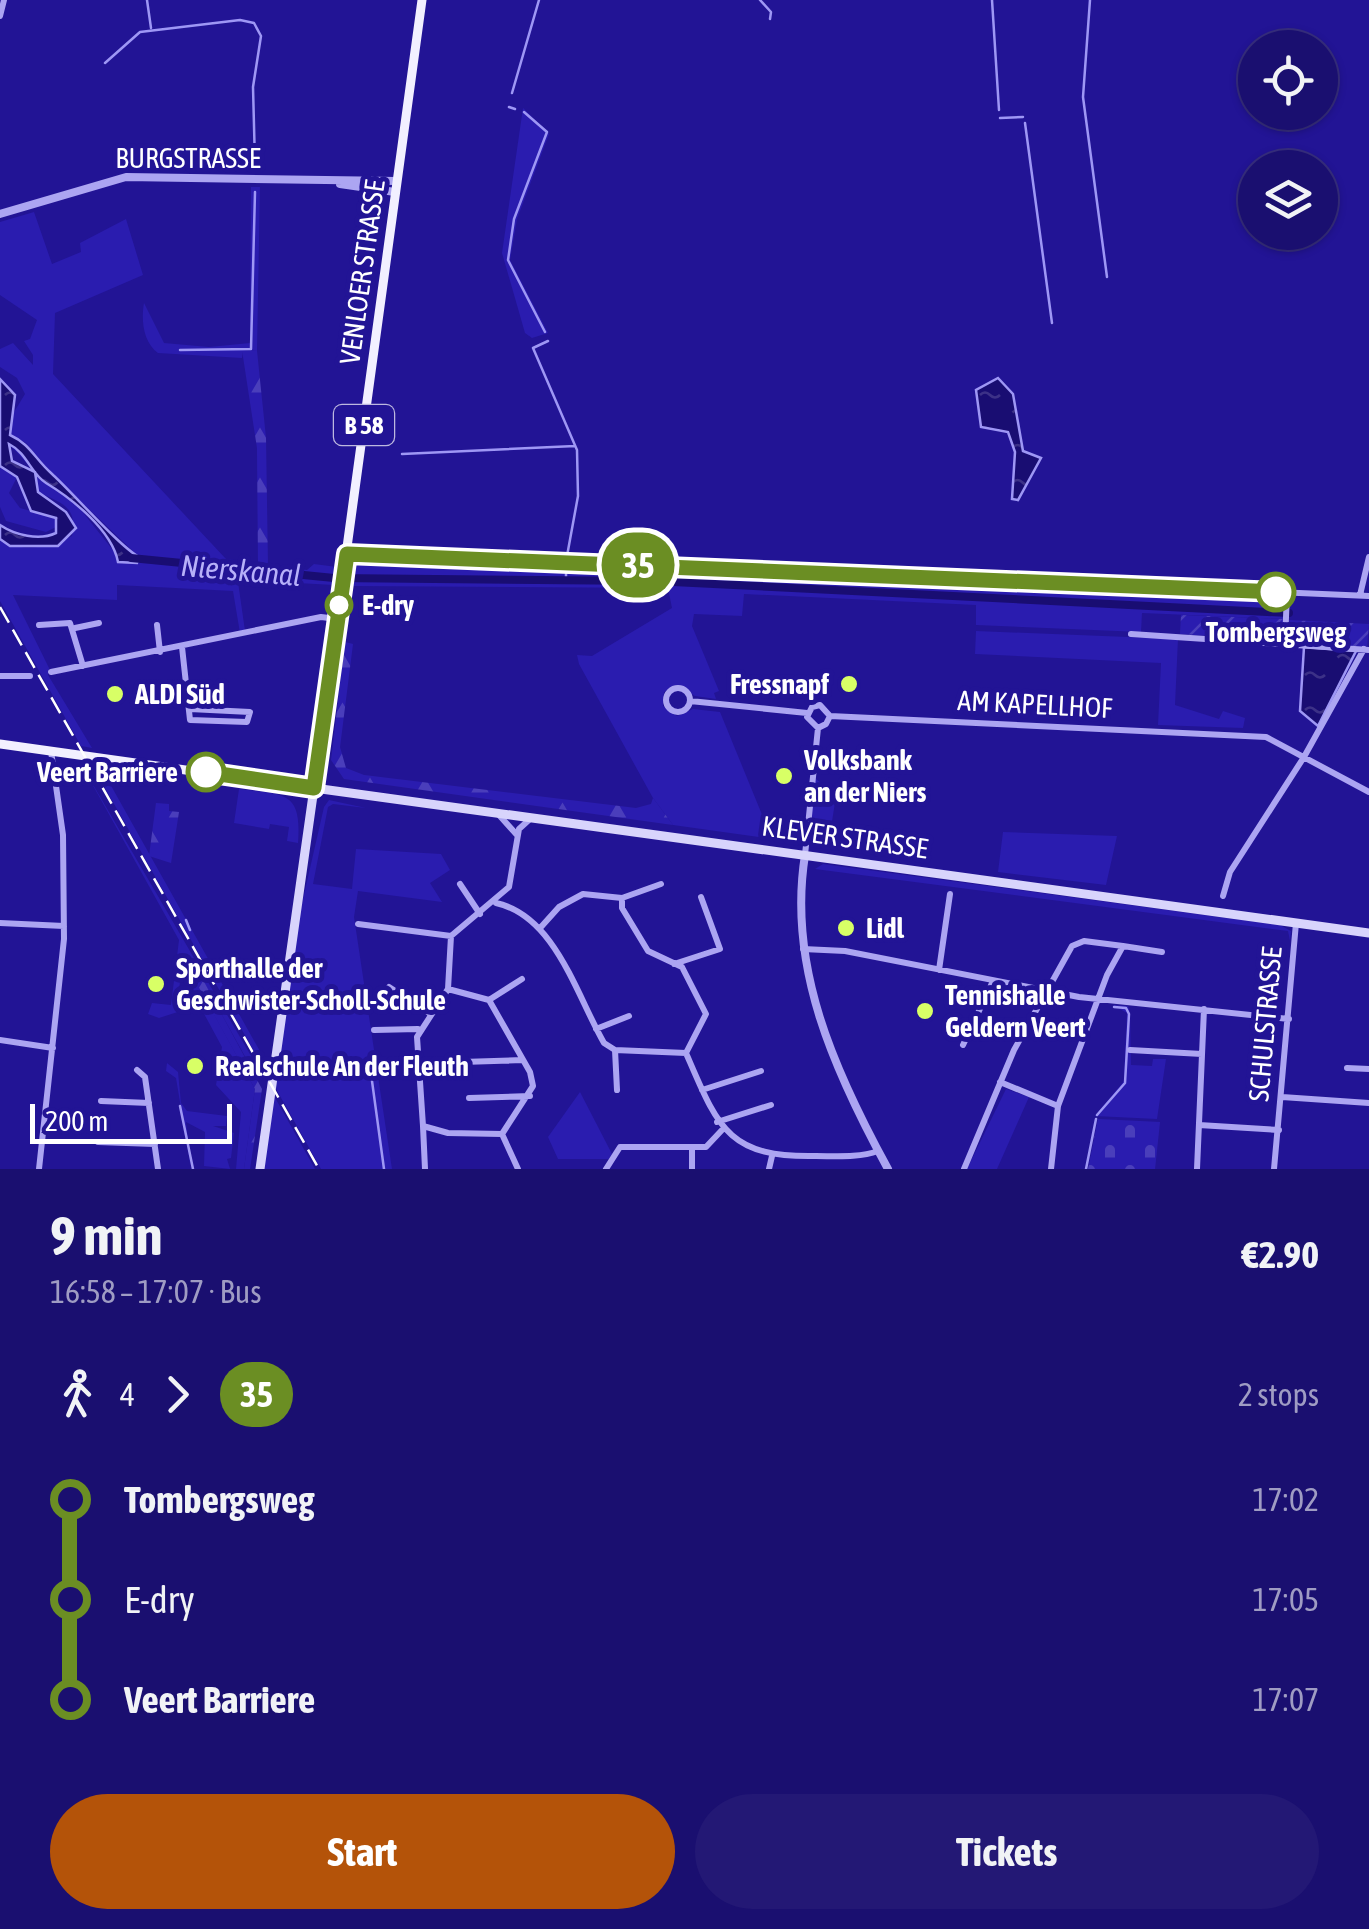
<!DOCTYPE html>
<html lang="en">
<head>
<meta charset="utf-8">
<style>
  body { margin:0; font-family:"Asap Condensed",sans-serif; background:#231875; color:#f1f3f6; height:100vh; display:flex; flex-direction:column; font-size:38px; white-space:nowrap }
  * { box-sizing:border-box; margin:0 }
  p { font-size:32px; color:#9f9cc3 }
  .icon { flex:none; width:55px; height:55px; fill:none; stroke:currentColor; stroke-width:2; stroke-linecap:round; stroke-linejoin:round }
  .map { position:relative; height:1169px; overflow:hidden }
  .sheet { display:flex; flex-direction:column; background:#1a0f70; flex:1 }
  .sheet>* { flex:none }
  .badge { padding:0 20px; border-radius:32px; font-size:35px; line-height:65px }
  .tools { position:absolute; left:1238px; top:30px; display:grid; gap:20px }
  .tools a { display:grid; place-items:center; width:100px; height:100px; border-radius:50%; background:#1a0f70; box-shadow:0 2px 8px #0004,0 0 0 2px #382f83; font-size:50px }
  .scale { position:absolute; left:30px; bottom:25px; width:202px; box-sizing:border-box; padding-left:10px; border:5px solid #fff; border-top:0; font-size:28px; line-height:35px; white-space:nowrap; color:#fff; -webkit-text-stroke:8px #221495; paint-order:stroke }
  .map>.badge { position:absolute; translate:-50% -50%; box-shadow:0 0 0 5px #fff }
  .legs { display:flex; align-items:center; gap:15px; height:110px; padding:0 50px; font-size:32px }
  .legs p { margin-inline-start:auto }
  .headline { display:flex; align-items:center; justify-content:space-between; height:170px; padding:0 50px }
  h1 { font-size:55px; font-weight:700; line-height:75px }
  .cta { display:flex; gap:20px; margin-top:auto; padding:20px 50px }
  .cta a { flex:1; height:115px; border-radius:60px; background:#b45309; color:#fff; font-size:40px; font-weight:700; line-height:115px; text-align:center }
  .cta a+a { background:#231875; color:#f1f3f6 }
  ul { padding:0 50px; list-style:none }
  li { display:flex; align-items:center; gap:35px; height:100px; font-size:38px }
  li i { display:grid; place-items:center; width:15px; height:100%; margin:0 12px; background:currentColor }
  li i::after { content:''; width:25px; height:25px; margin:-12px; border:8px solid; border-radius:50%; background:#1a0f70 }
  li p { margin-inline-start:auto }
  li:first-child i { background:linear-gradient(#0000 50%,currentColor 0) }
  li:last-child i { background:linear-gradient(currentColor 50%,#0000 0) }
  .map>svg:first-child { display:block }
  .green { fill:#2a1caf }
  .forest { fill:url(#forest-firs) }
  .cemetery { fill:url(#cemetery-stones) }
  .garden { fill:url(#garden-furrows) }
  .water { fill:url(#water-ripples); stroke:#9e97f5; stroke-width:2.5 }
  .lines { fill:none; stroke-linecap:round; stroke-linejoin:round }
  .stream { stroke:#9e97f5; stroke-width:2.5 }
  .canal { stroke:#190d72; stroke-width:8 }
  .minor { stroke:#aca5f2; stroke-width:6 }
  .tertiary { stroke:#aca5f2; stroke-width:8 }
  .secondary { stroke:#d8d4fc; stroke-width:9 }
  .primary { stroke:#f2f0ff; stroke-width:9 }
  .rail { stroke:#fff; stroke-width:2.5; stroke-dasharray:18 8; stroke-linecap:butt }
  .line-1-casing { stroke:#fff; stroke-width:22 }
  .line-1 { stroke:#6b8e23; stroke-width:15 }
  .stop-1-dot { fill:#fff; stroke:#6b8e23; stroke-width:5 }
  .poi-dot { fill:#d8ff66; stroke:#221495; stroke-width:4 }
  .labels { text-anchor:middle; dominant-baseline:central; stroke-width:10; stroke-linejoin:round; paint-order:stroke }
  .shield { fill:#221495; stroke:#bdb8df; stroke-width:2.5 }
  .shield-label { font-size:25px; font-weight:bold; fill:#fff }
  .street-label { font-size:28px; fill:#fff; stroke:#221495 }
  .stop-label { font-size:28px; font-weight:bold; fill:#fff; stroke:#221495; text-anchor:start }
  .poi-label { font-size:28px; font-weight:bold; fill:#fff; stroke:#221495; text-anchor:start }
  .water-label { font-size:30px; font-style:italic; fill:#b7b1f9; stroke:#221495 }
</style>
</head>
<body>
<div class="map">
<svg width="1369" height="1169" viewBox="0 0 1369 1169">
  <defs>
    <pattern id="forest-firs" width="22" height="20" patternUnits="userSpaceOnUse" patternTransform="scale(2.5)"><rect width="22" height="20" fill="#2a1caf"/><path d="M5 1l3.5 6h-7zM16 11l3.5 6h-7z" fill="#4a3ebb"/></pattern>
    <pattern id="cemetery-stones" width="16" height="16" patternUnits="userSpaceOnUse" patternTransform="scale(2.5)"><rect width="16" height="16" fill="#2a1caf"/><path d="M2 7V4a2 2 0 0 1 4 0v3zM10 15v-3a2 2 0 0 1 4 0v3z" fill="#4a3ebb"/></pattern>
    <pattern id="garden-furrows" width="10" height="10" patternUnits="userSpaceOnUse" patternTransform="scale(2.5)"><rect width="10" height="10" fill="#2a1caf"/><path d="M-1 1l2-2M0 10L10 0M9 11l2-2" fill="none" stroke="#4a3ebb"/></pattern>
    <pattern id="water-ripples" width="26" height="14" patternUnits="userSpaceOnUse" patternTransform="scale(2.5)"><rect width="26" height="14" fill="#190d72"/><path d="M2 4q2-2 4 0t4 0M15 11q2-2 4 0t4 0" fill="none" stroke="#3c3187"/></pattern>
  </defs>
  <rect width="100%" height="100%" fill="#221495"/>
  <!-- green -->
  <path class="green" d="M523 108 549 134 517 219 510 260 548 333 532 338 525 333 502 253Z
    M251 187H260L257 351 243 350 242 358 158 353C143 342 141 320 144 303L164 343 209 347 250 343Z
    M34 212 52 264 81 252 80 243 126 219 143 275 55 313 53 374 226 559 307 570 314 564 337 567 334 585 260 581 237 575 245 631 240 633 233 591 117 585V600L13 595 49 668 48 675 92 748 81 746 0 601V539C20 554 53 547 72 536 78 506 61 503 38 492L35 472 9 444 22 452 43 481 77 505 116 554 138 556 52 474 26 443 10 435 8 422 25 394 17 378 0 367V349L13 343 33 365V355L24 341 30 339 37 320 0 295V222Z
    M0 466 17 477 9 493 20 508 56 518V527L46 532 6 521 0 507Z
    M359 545 900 570 367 551Z
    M368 558 1270 595 1285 596V619L1142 613 1141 632 976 625V605L744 594 742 616 694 614 692 626 719 691 714 693 716 699 695 696 675 685 664 692 663 706 677 716 693 709 720 712 772 839 673 825 653 798 579 664 577 655 592 656 672 608 668 588 351 586 355 560Z
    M976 631 1178 639 1175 705 1219 719 1223 711 1245 718 1243 728 1158 725 1161 663 975 654Z
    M81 764 261 1073 257 1078 182 943 178 971 191 972 255 1089 244 1169H236L241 1112 216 1085 222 1047 202 1010 189 1009 188 998 196 996 189 981 180 982 178 998H186L187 1009 159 1018 148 1014 152 1003 171 1005 179 940Z
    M92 765 100 766 266 1062 264 1069Z
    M815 778 836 796 828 847 806 844Z
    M239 789C284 795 302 790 298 843L287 841 289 827 270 824 269 829 234 823Z
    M329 800 366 808 333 804 328 807 313 884 352 889 356 849 441 854 450 870 430 883 442 902 358 891 354 917 392 1169H321L275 1087 300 912 324 807Z
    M1003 832 1117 836 1106 885 998 872Z
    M823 864 1280 925 1291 931 1290 941 1288 931 815 869Z
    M1113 1005 1128 1006 1130 1013 1131 1065 1152 1066 1153 1059H1166L1157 1119 1095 1116 1124 1081 1127 1013Z
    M167 1063 178 1072 181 1103 187 1111 227 1116 226 1126H213L234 1133 231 1158 227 1159 230 1169 204 1166 205 1132 186 1122 191 1169 176 1078 166 1071Z
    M1006 1089 1029 1097 997 1169H967Z
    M580 1092 612 1154 609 1159H558L548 1137Z
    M273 1094 315 1169H263Z"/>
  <!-- forest -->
  <path class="forest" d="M242 350 257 351 266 438 268 568 258 565 257 448Z
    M345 642 353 644 340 747 346 768 364 775 636 808 651 804 653 798 673 825 344 779 331 760Z
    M156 803 169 804V811L179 812 171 863 149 856Z
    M182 941 262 1089 250 1169H244L255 1089 191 973 177 971Z"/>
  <!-- cemetery -->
  <path class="cemetery" d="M1098 1119 1160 1122 1155 1169H1088Z"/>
  <!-- garden -->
  <path class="garden" d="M1181 615 1285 619 1283 632 1276 640 1180 634Z
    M1289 620 1369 624 1367 648 1294 639Z"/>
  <!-- water -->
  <path class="water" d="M998 378 1013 394 1023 451 1041 458 1018 500 1012 499 1015 452 1008 432 981 427 976 390Z
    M0 379 15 395 10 435C30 444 35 459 51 473 72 492 119 546 139 557L137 563 118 562C112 530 71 498 46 483 31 474 27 453 9 444L12 461 35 472 38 492 66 512 76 528 58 546H10L0 539V525C15 535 39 541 56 533V518L31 511 17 477 0 466Z
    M1304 647 1356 651 1318 726 1300 711Z"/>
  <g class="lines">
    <!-- stream -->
    <path class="stream" d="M147 0 151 28
      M760 0 771 12 770 19
      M992 0 999 110
      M1090 0 1083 97 1107 277
      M105 63 140 32 240 20 254 23 261 36 253 87 255 164
      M512 93 539 0
      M509 107 515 109
      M524 112 547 132 514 219 508 260 545 332
      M1000 118 1023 117
      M1025 123 1052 323
      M548 341 533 348 577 450 578 496 567 556
      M180 350 251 349 255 192
      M402 454 575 446
      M566 580V574
      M186 920 190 930
      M372 1081 384 1169
      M180 1106 193 1169
      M1097 1115 1125 1083 1129 1014 1126 1008 1114 1007
      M1086 1169 1096 1119"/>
    <!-- canal -->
    <path class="canal" d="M131 558 334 578 653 581 1289 613"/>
    <!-- minor -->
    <path class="minor" d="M0 16 4 0
      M347 553 1369 596
      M1360 595 1369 557
      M39 625 70 623 83 666
      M157 625 160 652
      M75 628 99 623
      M1131 634 1369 650
      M1285 642 1287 593
      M182 647 190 720 247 722 250 712 190 709
      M51 672 321 617 337 619
      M0 676H30
      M666 700a12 12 0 1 1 24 0a12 12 0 1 1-24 0Z
      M690 701 807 713
      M830 716 1266 737 1369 792
      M499 815 517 835
      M805 855 818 728 826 724 830 716 820 705 812 707 807 717 818 728
      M460 884 480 914
      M1223 896 1230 872 1304 757 1364 649
      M622 898 661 884
      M496 903C555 916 576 994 604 1043L615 1050 686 1053C718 1127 727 1158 816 1156 836 1156 859 1158 878 1151
      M0 923 64 926
      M358 924 451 936
      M541 927 559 907 583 894 622 898V908L648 951 682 967 706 1014 686 1053
      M1123 946 1162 952
      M803 949 845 951 1079 997 1289 1019
      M674 964 720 949 701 897
      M939 970 950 894
      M389 987 429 1013
      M448 989 489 1000 530 1072 533 1086 502 1134 448 1133 423 1126 417 1037 448 989 451 936 509 887 519 829 530 819
      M489 1000 522 979
      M596 1029 629 1016
      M374 1030 418 1029
      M0 1040 53 1048
      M963 1045 993 981
      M615 1050 617 1090
      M1130 1050 1202 1054
      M462 1062 523 1060
      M1347 1068 1369 1069
      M137 1070 145 1077 158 1169
      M1000 1082 1058 1106
      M702 1090 761 1071
      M1282 1097 1369 1103
      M469 1098 530 1096
      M101 1101 149 1103
      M717 1122 771 1105
      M1199 1125 1279 1130
      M423 1126 425 1169
      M502 1134 518 1169
      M98 1142 155 1144
      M692 1147V1169
      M39 1169 64 939 63 835 51 751
      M606 1169 620 1147H706L722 1130
      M769 1169 772 1156
      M964 1169 1014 1050 1072 946 1084 941 1123 946 1107 975 1058 1106 1051 1169
      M1197 1169 1204 1009
      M1274 1169 1296 923"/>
    <!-- tertiary -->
    <path class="tertiary" d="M340 184 395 192
      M0 214 126 177 397 181
      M805 855C787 967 835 1072 888 1169"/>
    <!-- secondary -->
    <path class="secondary" d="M260 1169 314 788 1369 933"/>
    <!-- primary -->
    <path class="primary" d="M0 744 314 788 422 0"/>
    <!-- rail -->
    <path class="rail" d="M0 607 319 1169"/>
  </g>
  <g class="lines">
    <!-- line-1 casing -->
    <g class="line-1-casing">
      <path id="line-1" d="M206 772 314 788 347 554 1276 592"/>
    </g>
    <!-- line-1 -->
    <use href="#line-1" class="line-1"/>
  </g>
  <!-- markers -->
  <g class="stop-1-dot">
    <circle cx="1276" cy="592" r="18"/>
    <circle cx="339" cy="605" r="12"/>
    <circle cx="206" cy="772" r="18"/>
  </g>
  <g class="poi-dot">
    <circle cx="849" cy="684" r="10"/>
    <circle cx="115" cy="694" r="10"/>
    <circle cx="784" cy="776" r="10"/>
    <circle cx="846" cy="928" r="10"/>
    <circle cx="156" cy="984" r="10"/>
    <circle cx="925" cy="1011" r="10"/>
    <circle cx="195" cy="1066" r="10"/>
  </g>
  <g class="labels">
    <!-- shield labels -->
    <rect class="shield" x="334" y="405" width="60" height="40" rx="8"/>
    <g class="shield-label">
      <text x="364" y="425">B 58</text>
    </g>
    <!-- street labels -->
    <g class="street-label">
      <text x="188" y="158">BURGSTRASSE</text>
      <text transform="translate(362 272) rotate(-82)">VENLOER STRASSE</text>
      <text transform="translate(1035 704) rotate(3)">AM KAPELLHOF</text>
      <text transform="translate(845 837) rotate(8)">KLEVER STRASSE</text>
      <text transform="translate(1265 1024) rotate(-85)">SCHULSTRASSE</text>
    </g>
    <!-- stop labels -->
    <g class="stop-label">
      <text x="362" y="605">E-dry</text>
      <text x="1276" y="632" text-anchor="middle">Tombergsweg</text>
      <text x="178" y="772" text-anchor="end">Veert Barriere</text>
    </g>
    <!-- poi labels -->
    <g class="poi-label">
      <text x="829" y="684" text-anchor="end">Fressnapf</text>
      <text x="135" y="694">ALDI Süd</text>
      <text x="804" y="760">Volksbank<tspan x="804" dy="32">an der Niers</tspan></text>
      <text x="866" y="928">Lidl</text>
      <text x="176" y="968">Sporthalle der<tspan x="176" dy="32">Geschwister-Scholl-Schule</tspan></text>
      <text x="945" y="995">Tennishalle<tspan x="945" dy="32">Geldern Veert</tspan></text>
      <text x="215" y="1066">Realschule An der Fleuth</text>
    </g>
    <!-- water labels -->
    <g class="water-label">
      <text transform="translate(241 570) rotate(5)">Nierskanal</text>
    </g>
  </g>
</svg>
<div class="tools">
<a><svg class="icon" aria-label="locate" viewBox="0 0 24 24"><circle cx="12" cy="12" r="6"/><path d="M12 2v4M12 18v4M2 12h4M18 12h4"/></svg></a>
<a><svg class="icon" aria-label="layers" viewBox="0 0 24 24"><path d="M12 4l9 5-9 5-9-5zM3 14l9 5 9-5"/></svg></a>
</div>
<div class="scale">200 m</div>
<b class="badge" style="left:638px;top:565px;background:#6b8e23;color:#fff">35</b>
</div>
<section class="sheet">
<div class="headline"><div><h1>9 min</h1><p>16:58 – 17:07 · Bus</p></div><b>€2.90</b></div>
<div class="legs"><svg class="icon" aria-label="walk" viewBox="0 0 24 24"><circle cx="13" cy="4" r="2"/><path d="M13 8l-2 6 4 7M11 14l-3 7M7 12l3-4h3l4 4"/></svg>4<svg class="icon" aria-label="forward" viewBox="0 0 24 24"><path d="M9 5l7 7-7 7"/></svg><b class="badge" style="background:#6b8e23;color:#fff">35</b><p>2 stops</p></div>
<ul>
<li><i style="color:#6b8e23"></i><b>Tombergsweg</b><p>17:02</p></li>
<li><i style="color:#6b8e23"></i><span>E-dry</span><p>17:05</p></li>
<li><i style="color:#6b8e23"></i><b>Veert Barriere</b><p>17:07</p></li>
</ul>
<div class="cta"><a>Start</a><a>Tickets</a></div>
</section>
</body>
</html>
